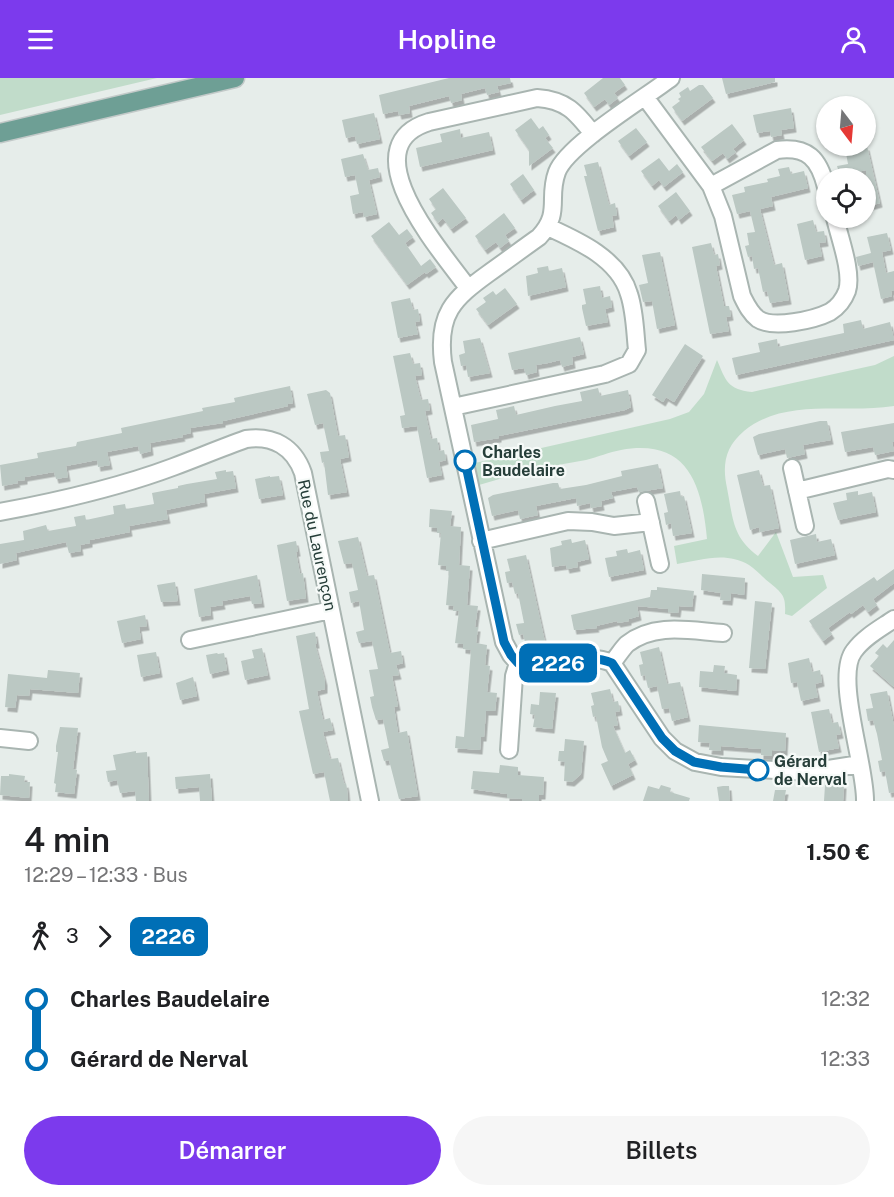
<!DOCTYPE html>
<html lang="fr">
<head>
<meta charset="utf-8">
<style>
  body { margin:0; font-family:"Public Sans",sans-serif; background:#f6f6f6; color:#202124; height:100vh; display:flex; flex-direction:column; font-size:22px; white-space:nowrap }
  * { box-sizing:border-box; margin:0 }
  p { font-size:20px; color:#757577 }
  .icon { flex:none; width:33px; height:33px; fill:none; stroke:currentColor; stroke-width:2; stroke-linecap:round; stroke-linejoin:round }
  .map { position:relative; height:723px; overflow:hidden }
  .drawer { display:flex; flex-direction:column; background:#fff; flex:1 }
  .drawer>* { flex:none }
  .badge { padding:0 12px; border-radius:9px; font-size:21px; line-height:39px }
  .needle { width:39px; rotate:164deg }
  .controls { position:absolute; left:816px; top:18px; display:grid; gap:12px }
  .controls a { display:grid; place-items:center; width:60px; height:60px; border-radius:50%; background:#fff; box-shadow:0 2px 4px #0004; font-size:30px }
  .map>.badge { position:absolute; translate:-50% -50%; box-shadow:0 0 0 3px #fff }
  .legs { display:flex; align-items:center; gap:9px; height:66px; padding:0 24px; font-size:20px }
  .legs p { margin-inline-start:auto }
  .headline { display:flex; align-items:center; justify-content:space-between; height:102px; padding:0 24px }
  h1 { font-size:33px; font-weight:600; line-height:45px }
  .primary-button { display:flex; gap:12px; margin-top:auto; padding:12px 24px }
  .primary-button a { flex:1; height:69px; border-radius:36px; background:#7c3aed; color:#fff; font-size:24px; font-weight:600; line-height:69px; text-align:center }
  .primary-button a+a { background:#f6f6f6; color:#202124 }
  ul { padding:0 24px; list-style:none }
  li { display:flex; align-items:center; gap:21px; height:60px; font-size:22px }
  li i { display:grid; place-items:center; width:9px; height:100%; margin:0 8px; background:currentColor }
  li i::after { content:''; width:15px; height:15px; margin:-8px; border:4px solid; border-radius:50%; background:#fff }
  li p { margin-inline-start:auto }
  li:first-child i { background:linear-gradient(#0000 50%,currentColor 0) }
  li:last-child i { background:linear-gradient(currentColor 50%,#0000 0) }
  header { display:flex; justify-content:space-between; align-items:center; height:78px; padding:0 24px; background:#7c3aed; color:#fff; font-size:27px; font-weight:600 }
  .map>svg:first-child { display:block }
  .green { fill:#c1dcca }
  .building { fill:#bbc8c3; filter:url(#shadow) }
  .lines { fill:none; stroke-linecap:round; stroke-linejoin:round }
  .minor-casing { stroke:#a9b5b1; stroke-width:20 }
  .major-casing { stroke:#c2c9c8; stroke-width:21 }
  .minor { stroke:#fff; stroke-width:16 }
  .major { stroke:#6e9f95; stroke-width:18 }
  .line-1-casing { stroke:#fff; stroke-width:14 }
  .line-1 { stroke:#006fb6; stroke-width:9 }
  .stop-1-dot { fill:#fff; stroke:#006fb6; stroke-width:3 }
  .labels { text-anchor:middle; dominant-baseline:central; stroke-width:4.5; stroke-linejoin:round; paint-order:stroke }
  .stop-label { font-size:16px; font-weight:bold; fill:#263e39; stroke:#f6faf8; text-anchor:start }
  .street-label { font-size:16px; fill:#263e39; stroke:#f6faf8 }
</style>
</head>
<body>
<header><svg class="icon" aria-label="menu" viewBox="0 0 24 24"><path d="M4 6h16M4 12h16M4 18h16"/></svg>Hopline<svg class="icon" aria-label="person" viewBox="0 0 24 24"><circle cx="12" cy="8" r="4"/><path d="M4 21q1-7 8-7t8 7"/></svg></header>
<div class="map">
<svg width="894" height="723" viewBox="0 0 894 723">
  <defs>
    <filter id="shadow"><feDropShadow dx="2.5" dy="4.5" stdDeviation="0" flood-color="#0004"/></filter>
  </defs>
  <rect width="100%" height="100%" fill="#e6edea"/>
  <!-- green -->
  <path class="green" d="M0 0H157L0 37Z
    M894 278V328C845 336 785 319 744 353 725 369 722 387 727 410 733 440 732 459 758 478L776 454 793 499 823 497 827 510 792 538 785 536C786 518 783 516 770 505 763 500 757 492 749 487 726 473 701 482 677 486L674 468 707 461C702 407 688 360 621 372 609 374 598 379 586 382 571 385 556 387 541 390 520 394 499 401 479 407L475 385 670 341 689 334 704 316 717 282C726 303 727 311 752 314L875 287Z"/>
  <!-- building -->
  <path class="building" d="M449 0H510L511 5 497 8 499 14 487 17 485 10 461 16 462 22 451 25 449 18 409 28 410 35 399 37 398 33 383 36 379 17Z
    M603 0H620L625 7 614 15 618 20 609 27 605 21 594 29 584 15Z
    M722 0H775V4L726 16Z
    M699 7H703L713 20 682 43 672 29 680 23 678 21 681 19 679 15 688 9 690 13Z
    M791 30 794 50 781 52 782 57 771 59 770 53 757 55 753 37Z
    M374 35 380 61 357 66 355 58 346 60 342 42Z
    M531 40 539 51 543 48 549 57 545 60 553 70 529 88V72L515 52Z
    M732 46 744 62 733 71 736 74 727 81 723 75 712 83 701 69Z
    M636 50 647 64 629 78 618 63Z
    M460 51 461 60 489 54 493 72 420 89 416 70 442 64 440 56Z
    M854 68H867L880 125 866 129V92L840 98 837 88 848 86 845 70Z
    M363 76 368 92 378 90 380 99 369 102 377 136 364 139 363 134 353 136 350 118 359 116 355 97 345 99 341 81Z
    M659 80 669 93 677 86 683 94 664 109 659 102 652 108 641 93Z
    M598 84 609 127 615 125 617 137 612 138 614 149 598 153 584 98H587L584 87Z
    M789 89 791 96 804 93 808 110 771 119 773 128 760 131 774 187 782 185 789 222 770 225 767 213 763 214 758 190 754 191 752 178 748 179 745 168 749 167 747 155 755 154 750 133 737 136 732 117 745 114 744 109 768 104 767 101 780 98 778 91Z
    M523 96 534 112 521 122 510 106Z
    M443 110 466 140 451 151 443 140 438 145 431 135 436 131 429 121Z
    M676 114 690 133 679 142 676 137 669 143 658 128Z
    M504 135 515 150 505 157 509 163 500 170 496 164 485 172 475 158Z
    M813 142 816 154 824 153 826 164 819 165 822 178 805 182 797 146Z
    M389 144 399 157 407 151 413 159 405 165 421 188 430 181 436 189 426 196 425 194 407 207 371 158Z
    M887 155 891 172 882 174 886 195 894 193V212L891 213 892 218 881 221 873 184 858 188 856 179 871 175 867 159Z
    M711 165 714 177 718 176 720 187 716 188 724 228H729L731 238 726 239 729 253 710 256 692 169Z
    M660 174 675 247 657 251 652 223 643 224 639 207 648 205 642 177Z
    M548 188 549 193 562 190 566 209 528 218 526 198 538 195 537 190Z
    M600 208 602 220 610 218 612 229 605 231 608 244 586 248 582 230V227L586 226 583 211Z
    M505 210 517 226 488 247 476 231 486 224 483 220 493 213 496 217Z
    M410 220 413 232 418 231 420 243 415 244 418 256 398 260 391 224Z
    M861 242 863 251 890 244 894 262 736 297 732 280 760 274 758 265 777 261 778 269 844 255 843 246Z
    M580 259 584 276 572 279 573 286 562 289 560 282 548 285 536 287 537 294 526 297 524 290 512 292 508 275Z
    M480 260 490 295 468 299 466 287 461 288 459 277 465 275 463 263Z
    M685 266 703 278 674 324 666 319 663 324 652 317Z
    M410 275 413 286 420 285 422 297 415 298 421 322 428 321 430 332 425 333 431 361 437 360 439 373 444 372 446 382 439 384 442 397 427 400 417 348 402 350 400 338 405 337 393 278Z
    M290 308 293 325 288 326V328L223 343V345L190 350 191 355 182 357 183 359 150 365 151 373 140 376 138 368 107 374 110 387 98 389 97 382 66 388 68 399 56 401 54 394 25 399V402L17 403 18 405 2 408 0 387 38 380 37 375 76 368 77 364 122 355 121 350 203 333 202 330 235 324 234 320Z
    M598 310 600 318 628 312 631 329 625 332 499 358V360L474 364 471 347 498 341 496 332 514 328 516 337 555 328 582 323 580 314Z
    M326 312 330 315 338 358 345 357 349 379 340 381 347 414 328 417 324 384 322 385 320 374 329 373 323 345 315 347 307 316Z
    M820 343H827L831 362 803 367 805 376 787 380 785 371 758 377 753 359 759 356Z
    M894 345V364H892L894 373 875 377 873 369 845 374 841 354Z
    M658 386 663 410 639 414 637 409 611 414 613 420 601 423 602 428 591 430 590 425 577 428 576 420 536 428 538 437 520 441 518 432 492 438 488 420 493 417 553 405H558L560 411 586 407 622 398 621 393Z
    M226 392V394L233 393 236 410 204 416 205 424 166 432 168 441 129 448 130 454 90 462V465L80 467 81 473 69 475 66 464 16 475 17 482 0 486V466L24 462 23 453 46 447 48 453 76 448 74 439 85 437 86 442 114 436 113 428 125 426 126 431 154 426 152 415 178 410V408L187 406 217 401 215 394Z
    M759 392 763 408 770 407 779 450 760 454 759 449 750 452 737 397Z
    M270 398V399L279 398 283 417 259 421 255 401Z
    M680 413 681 419 684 418 692 455 673 458 671 445 666 447 664 435 668 434 664 416Z
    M858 413V417L872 414 876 434 838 442 833 425 847 422 846 415Z
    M430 431 452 433 450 448 461 449 459 487 470 488 467 527 478 528 475 549H478L476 565 487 567 485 587 490 588 487 614 497 615 495 633H486L484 659H481L480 672 455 670 456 658 464 659 471 572 463 571V566L455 565 459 533H453L454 528 446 527 449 493H446V488L438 487 441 455H437V450L429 449Z
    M816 456 817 464 831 461 835 477 795 486 790 462Z
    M358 459 367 498 374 497 390 575 401 573 403 585 396 587 399 597 392 598 398 628 394 629 398 655 407 653 418 718 399 721 389 682 384 683 381 672 389 670 383 641 376 642 372 629 370 619 374 618 369 592 378 591 372 563 359 565 356 554 364 552 359 523 351 525 349 514 358 512 352 485 344 486 338 463Z
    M571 461 572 465 585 462 589 481 577 484 578 489 567 491 566 487 552 489 550 470 562 467 561 463Z
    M296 463 298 474H296L300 496 303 495 306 520 287 523 277 467Z
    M627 471 628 475 640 472 644 492 609 499 605 480 617 478 616 473Z
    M526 477 545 564 526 568 523 556 519 557 516 546 524 545 518 515 515 516 512 504 507 505 505 494 510 493 507 481Z
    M894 491V505L873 521 877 527 868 534 863 527 851 536 850 534 828 550 832 556 823 563 809 543 874 499 877 503Z
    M702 496 745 500 744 517 731 515 730 523 720 522 721 515 701 512Z
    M257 497 262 525 252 526 250 518 222 523 223 527 210 529 211 537 199 539 194 511Z
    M175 504 178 523 161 524 157 507Z
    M657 509 694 513 692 529 679 528 678 535 668 534V531L637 528 639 538 629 541V543L618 545 617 543 596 548 597 550 574 552 571 537 650 519 651 512H657Z
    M755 523 772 525 765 591 749 590Z
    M145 537 147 548 139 549 141 561 122 565 117 543Z
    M315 554 317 566H315L325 603V611L317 613 323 642 330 640 333 652 323 654 330 681 338 680 344 706 346 705 347 711 348 723H330L324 694 313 696 299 633 309 631 296 558Z
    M894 562V609L870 588 879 578 875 575 883 566 887 570Z
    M659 569 667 606 680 604 688 639 672 643 669 630 662 631 657 608 648 610 645 597 641 598 639 587 643 586 640 574Z
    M262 570 268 597 245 602 241 583 254 580 252 572Z
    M156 574 160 595 141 599 137 577Z
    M217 575 218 576 224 575 227 592 210 596 206 577Z
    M809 580 812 594 820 592 822 604 815 606 818 619 801 623 797 604 791 605 788 585Z
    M714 587 725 588 724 595 737 597 736 613 699 609 700 593 713 594Z
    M48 592 80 595 78 615 30 611 29 618 17 617 15 630 5 629 8 596 47 600Z
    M193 599 197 618 180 622 176 605Z
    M610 611 613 624 618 623 620 633 615 634 618 647 613 648 625 675 630 672 635 682 628 686 633 697 611 708 601 686 608 683 602 669 596 638 593 639 591 628 594 627 591 615Z
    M887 613 894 648V714L889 715 885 693 880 694 878 683 882 682 877 656 873 642 868 643 866 631 873 630 870 616Z
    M540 614 556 615 552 651 533 649 535 637 530 636 531 626 539 627Z
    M829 631 832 645 838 644 841 656 836 657 839 670 819 674 811 634Z
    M699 647 786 655 785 673 772 672V678L761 677V671L721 668V673L709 672 710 665 698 664Z
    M60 649 78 650 73 691 77 692 74 716 55 714 56 706 54 705 58 674H56V668Z
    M565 661 584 663 581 696 572 704 564 703 565 684 558 683 559 673H564Z
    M136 673V675L147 674 149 723H136L135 713 120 715 117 702 108 704 106 693 116 692 113 677Z
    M500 687 518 689V697L544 699 543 717H539V723H522V721L507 720V716L471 711 473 693 499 695Z
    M9 696 25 698 24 704H30L29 720 0 717 1 698H9Z
    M210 696 212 723H200L199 709 176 711 175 699Z
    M844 706 843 723H824L825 707Z
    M661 707 671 710 670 714 690 720 689 723H643L648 708 659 711Z
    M723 708H729L730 723H719L717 709Z
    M775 712H786L784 723H773Z"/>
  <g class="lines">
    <!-- minor casing -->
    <g class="minor-casing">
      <path id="minor" d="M645 19 711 108 723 138 742 218C746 226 750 235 758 241 773 251 814 242 830 234 838 229 844 221 847 213 853 195 839 158 835 140
        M711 108 777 72C808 68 819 81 826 109
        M468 210C443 175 348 69 429 44L537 20C566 22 576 34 593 56
        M453 329 605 296 629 286 637 272C635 254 635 234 629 216 619 181 579 163 548 149
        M792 390 805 448
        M797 413 888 391 894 392
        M646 423 660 486
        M0 434C59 423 117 410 173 389 197 380 221 370 246 361 273 357 294 369 303 395L370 723
        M481 463 568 443 592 444 614 448 651 444
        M190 562 331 532
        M518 585 511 577 504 564 443 284C437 236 453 221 489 195 506 183 522 171 539 159 562 134 547 121 557 94 567 67 645 20 671 0
        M518 585C551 593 583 572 612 585L662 660 675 673 695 684 721 689 809 694 860 686
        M612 585C617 579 622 571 627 566 655 544 691 553 723 555
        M0 660 29 663
        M509 672 514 598 518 585
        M865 723C866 688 834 599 854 573 864 559 881 550 894 541"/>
    </g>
    <!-- major casing -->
    <g class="major-casing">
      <path id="major" d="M0 55 235 0"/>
    </g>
    <!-- minor -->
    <use href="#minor" class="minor"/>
    <!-- major -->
    <use href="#major" class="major"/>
  </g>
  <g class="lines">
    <!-- line-1 casing -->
    <g class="line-1-casing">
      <path id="line-1" d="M465 383 504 564 511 577 518 585C552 593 584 572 612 585L662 660 675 673 694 684 721 689 758 692"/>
    </g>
    <!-- line-1 -->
    <use href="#line-1" class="line-1"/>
  </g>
  <!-- markers -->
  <g class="stop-1-dot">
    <circle cx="465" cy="383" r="10"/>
    <circle cx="758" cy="692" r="10"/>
  </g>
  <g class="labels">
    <!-- stop labels -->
    <g class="stop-label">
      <text x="482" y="374">Charles<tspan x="482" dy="18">Baudelaire</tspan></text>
      <text x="774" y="683">Gérard<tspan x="774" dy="18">de Nerval</tspan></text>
    </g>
    <!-- street labels -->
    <g class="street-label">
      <text transform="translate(317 467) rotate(78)">Rue du Laurençon</text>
    </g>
  </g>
</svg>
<div class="controls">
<a><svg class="needle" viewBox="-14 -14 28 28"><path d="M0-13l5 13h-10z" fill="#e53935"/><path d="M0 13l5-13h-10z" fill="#757577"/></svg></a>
<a><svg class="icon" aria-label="locate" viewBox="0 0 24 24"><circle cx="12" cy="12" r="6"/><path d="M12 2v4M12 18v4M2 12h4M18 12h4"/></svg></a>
</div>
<b class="badge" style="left:558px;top:585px;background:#006fb6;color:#fff">2226</b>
</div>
<section class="drawer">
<div class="headline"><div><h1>4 min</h1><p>12:29 – 12:33 · Bus</p></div><b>1.50 €</b></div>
<div class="legs"><svg class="icon" aria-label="walk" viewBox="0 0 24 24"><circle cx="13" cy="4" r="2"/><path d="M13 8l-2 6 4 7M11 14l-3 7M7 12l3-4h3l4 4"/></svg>3<svg class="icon" aria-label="forward" viewBox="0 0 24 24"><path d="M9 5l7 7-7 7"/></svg><b class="badge" style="background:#006fb6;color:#fff">2226</b></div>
<ul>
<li><i style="color:#006fb6"></i><b>Charles Baudelaire</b><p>12:32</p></li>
<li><i style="color:#006fb6"></i><b>Gérard de Nerval</b><p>12:33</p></li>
</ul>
<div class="primary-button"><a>Démarrer</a><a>Billets</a></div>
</section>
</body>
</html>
